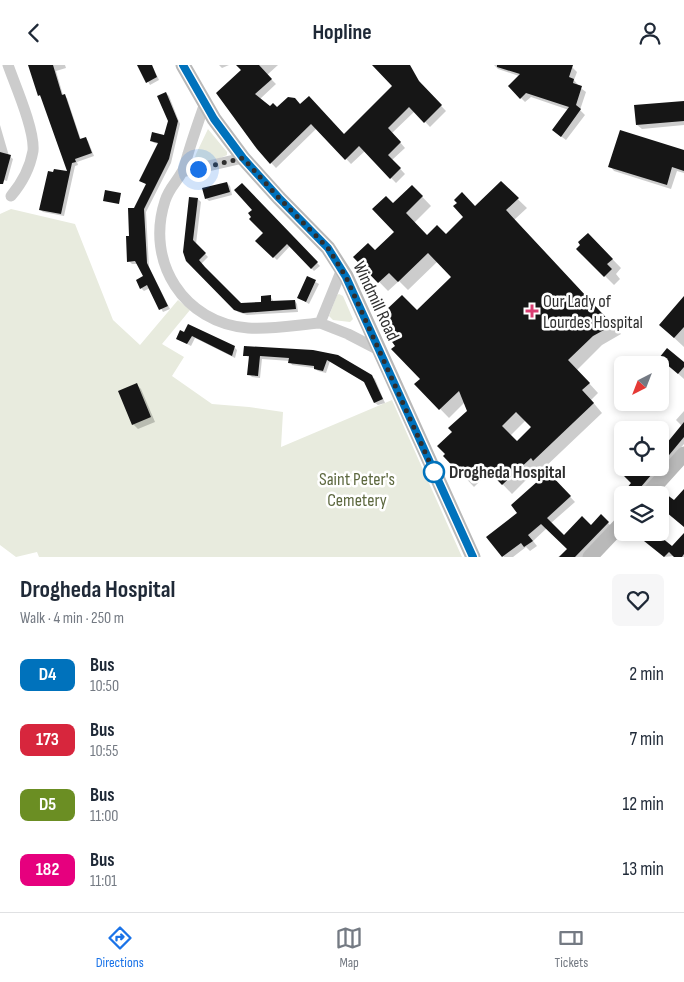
<!DOCTYPE html>
<html lang="en">
<head>
<meta charset="utf-8">
<style>
  body { margin:0; font-family:"Sofia Sans Condensed",sans-serif; background:#f6f6f7; color:#1f2937; height:100vh; display:flex; flex-direction:column; font-size:19px; white-space:nowrap }
  * { box-sizing:border-box; margin:0 }
  p { font-size:16px; color:#747a83 }
  .icon { flex:none; width:28px; height:28px; fill:none; stroke:currentColor; stroke-width:2; stroke-linecap:round; stroke-linejoin:round }
  .map { position:relative; height:492px; overflow:hidden }
  .drawer { display:flex; flex-direction:column; background:#fff; flex:1 }
  .drawer>* { flex:none }
  .badge { padding:0 10px; border-radius:8px; font-size:18px; line-height:32px }
  .needle { width:32px; rotate:222deg }
  .controls { position:absolute; left:614px; top:291px; display:grid; gap:10px }
  .controls a { display:grid; place-items:center; width:55px; height:55px; border-radius:8px; background:#fff; box-shadow:0 2px 8px #0003; font-size:25px }
  .you { position:absolute; width:25px; height:25px; margin:-12px; border:4px solid #fff; border-radius:50%; background:#1a73e8; box-shadow:0 0 0 8px #1a73e833 }
  .map>.badge { position:absolute; translate:-50% -50%; box-shadow:0 0 0 2px #fff }
  .round { display:grid; place-items:center; flex:none; width:52px; height:52px; border-radius:8px; background:#f6f6f7 }
  .overview { display:flex; align-items:center; justify-content:space-between; height:85px; padding:0 20px }
  h1 { font-size:24px; font-weight:700; line-height:38px }
  ul { padding:0; list-style:none }
  li { display:flex; align-items:center; gap:15px; height:65px; padding:0 20px }
  li div { flex:1 }
  li b { display:block; font-size:19px }
  li em { font-style:normal }
  li .badge { min-width:55px; font-weight:700; text-align:center }
  header { display:flex; justify-content:space-between; align-items:center; height:65px; padding:0 20px; background:#fff; font-size:22px; font-weight:700 }
  .tabs { display:flex; justify-content:space-around; align-items:center; height:70px; border-top:1px solid #e0e1e3; background:#fff; font-size:14px; color:#747a83 }
  .tabs a { display:grid; justify-items:center; gap:2px }
  .tabs .active { color:#1a73e8 }
  .map>svg:first-child { display:block }
  .green { fill:#e8ebde }
  .shadow { fill:#0003; fill-rule:evenodd }
  .building { fill:#161616; fill-rule:evenodd }
  .lines { fill:none; stroke-linecap:round; stroke-linejoin:round }
  .street { stroke:#ccc; stroke-width:11 }
  .secondary { stroke:#b9b9b9; stroke-width:15 }
  .line-casing { stroke:#fff; stroke-width:11 }
  .line { stroke:#0072bc; stroke-width:8 }
  .walk { stroke:#2f2f2f; stroke-width:5; stroke-dasharray:0 9 }
  .poi-dot { fill:#d93e72; stroke:#fff; stroke-width:2 }
  .stop-dot { fill:#fff; stroke:#0072bc; stroke-width:2.5 }
  .labels { text-anchor:middle; dominant-baseline:central; stroke-width:5; stroke-linejoin:round; paint-order:stroke }
  .street-label { font-size:18px; fill:#2f2f2f; stroke:#fff }
  .poi-label { font-size:18px; fill:#2f2f2f; stroke:#fff; text-anchor:start }
  .stop-label { font-size:18px; font-weight:bold; fill:#2f2f2f; stroke:#fff; text-anchor:start }
  .park-label { font-size:18px; fill:#5d683f; stroke:#fff }
</style>
</head>
<body>
<header><svg class="icon" aria-label="back" viewBox="0 0 24 24"><path d="M15 5l-7 7 7 7"/></svg>Hopline<svg class="icon" aria-label="person" viewBox="0 0 24 24"><circle cx="12" cy="8" r="4"/><path d="M4 21q1-7 8-7t8 7"/></svg></header>
<div class="map">
<svg width="684" height="492" viewBox="0 0 684 492">
  <rect width="100%" height="100%" fill="#fff"/>
  <!-- green -->
  <path class="green" d="M208 64 227 87V90C219 94 201 101 195 92L196 89Z
    M11 144 75 159 113 255 140 280 178 235 190 245 162 279 184 292 172 311 212 339 249 342 283 347 281 382 392 335 462 492H39L37 487 16 492 0 480V149Z
    M339 229 343 231 353 254 350 257 333 255 329 251 337 230Z"/>
  <!-- shadow -->
  <path class="shadow" d="M30 0H65L66 3 56 6 63 30 67 33 81 75 85 73 88 76 94 91 77 97 78 100 75 101 64 151 43 147 40 144 69 108 42 33 39 30Z
    M139 0H152L159 15 150 20Z
    M219 0H229L222 3Z
    M238 0H278L267 10 276 19 260 34 270 43 304 44 344 70 394 21 374 0H404L410 3 423 22 446 46 430 62 415 46 392 68 405 83 392 95 405 109 396 118 365 86 351 99 317 63 276 103 258 84 243 5Z
    M494 0H566L572 2 577 7 574 15 578 20V21L586 27 580 45 585 50 566 75 558 69 569 45 531 32 525 37 509 21 519 11 498 4Z
    M166 28 169 31 180 59 171 98 146 147 149 202 170 244 163 247 150 223 144 226 141 223 145 212 138 199H132L129 196 135 144 147 120 141 115 159 79 154 78 151 75 165 71 169 55Z
    M684 37V60L642 64 637 60Z
    M0 60 9 91 13 94 7 116 0 114Z
    M684 86V108L677 106 671 124 614 106 610 101Z
    M227 118 230 121 232 130 209 136 206 133Z
    M501 118 527 143 514 155 621 269 602 280 577 305 598 328 591 335 602 348 543 404 540 401 512 429 490 406 474 422 445 391 453 367 469 347 465 337 449 353 416 319 422 314 453 212 438 196 408 225 399 216 388 226 355 192 375 187 396 167 393 140 412 121 431 141 414 158 427 172 446 171ZM526 355 533 362 517 378 510 371Z
    M242 120 320 201 314 206 290 181 277 195 257 176 265 168Z
    M198 134 201 137 196 179 208 192 201 199 240 239 263 238 270 231 274 237 295 236 297 239 298 247 247 250 238 247 187 195Z
    M588 169 621 203 616 209 620 214 614 220 578 184Z
    M308 213 319 219 309 239 299 233Z
    M684 232V282L670 269Z
    M181 267 234 282 237 285 235 293 195 273 191 281 177 274Z
    M313 286 371 311 375 314 385 338 378 340 375 338 366 318 330 296 326 308 318 306 314 303 292 300 290 296 262 294 260 313 252 312 249 309 250 293 245 290Z
    M664 296 684 299V314Z
    M137 320 141 324 155 357 138 364 133 359Z
    M684 346V379L639 430H622V438L619 434 633 418 631 405 628 402H660V376L666 381 682 361 676 355Z
    M548 408 575 437 551 458 564 471 591 461 601 451 613 463 584 492H558L568 484 547 463 533 476 537 481 530 486 526 482 513 492H504L488 472 519 448Z
    M636 468H654L673 483 684 470V492L674 491 664 492Z"/>
  <!-- building -->
  <path class="building" d="M28 0H53L62 30 65 29 80 74 86 72 92 88 75 94 76 97 72 98 61 149 39 145 48 106 53 107 54 104 67 106 40 30 38 31Z
    M137 0H152L157 12 146 18Z
    M236 0H259L272 14 255 29 270 41 273 38 277 42 288 32 295 33 300 39 309 31 344 69 392 21 372 0H410L419 16 442 40 424 58 409 42 388 63 401 77 388 90 401 103 390 114 359 81 345 95 311 59 270 99 257 84 216 28 241 5Z
    M497 0H573L569 12 574 14 573 18 582 21 576 40 581 44 561 72 552 65 569 42 526 28 520 34 508 21 520 9 497 2Z
    M166 27 178 56 169 94 144 144 147 198 168 241 159 245 147 220 140 224 136 215 143 211 135 196 127 197 126 171H129L128 143H134L146 119 139 116 158 78 150 76 152 67 164 70 168 56 157 31Z
    M684 36V56L636 60 634 40Z
    M620 65 684 85V106L672 102 667 120 608 102Z
    M0 87 11 90 3 119H0Z
    M501 116 519 133 506 145 613 260 593 271 568 295 590 318 582 325 594 338 533 396 531 393 502 420 481 398 464 413 443 391 445 389 437 381 452 367 448 363 467 346 459 326 439 345 414 319 420 314 391 284 395 281 385 267 383 254 385 246 402 230 417 245 451 212 428 188 398 217 389 208 378 218 353 192 368 178 375 185 394 167 372 144 386 131 393 138 412 120 423 131 406 148 427 170 437 160 446 169 463 152 453 141 457 138 454 135 462 127 475 141ZM516 347 531 362 517 376 502 361Z
    M227 117 230 127 205 134 202 123Z
    M242 118 318 197 311 204 287 179 273 193 255 176 263 168 249 154 251 152 248 148 252 145 234 125Z
    M105 125 121 128 119 139 103 136Z
    M189 132 198 133 193 175 206 188 199 195 205 202 241 238 261 237V231L271 230V236L295 235 296 244 243 248 234 245 186 196 183 187Z
    M588 168 613 194 607 199 612 204 604 212 576 184 580 180 578 177Z
    M307 211 316 215 306 237 297 233Z
    M684 231V262L674 273 659 260Z
    M188 259 235 281 232 291 192 271 187 279 176 274 180 265 184 267Z
    M244 281 313 285 338 290 372 310 383 334 374 338 364 317 327 295 323 306 314 304V301L288 298 289 293 260 291 258 311 247 310 249 291H243Z
    M667 283 684 297V302L678 309 659 293Z
    M137 318 151 352 132 360 118 326Z
    M684 357V372L660 401V374L666 379Z
    M631 402H658L634 430H621L631 418 624 411Z
    M548 407 571 431 547 453 564 470 582 451 591 460 601 449 609 457 575 492H559L567 484 541 459 528 470 533 476 524 482 521 478 502 492 486 472 517 448 511 440Z
    M684 424V462L660 442V436L666 429 674 435Z
    M634 468H656L672 481 684 468V489L682 492H674L669 487 664 492Z"/>
  <g class="lines">
    <!-- street -->
    <path class="street" d="M8 0C15 20 35 65 33 86 30 103 22 118 11 131
      M205 38C199 55 193 72 188 89 186 95 185 102 182 107 176 118 169 123 165 136 145 197 184 258 248 263 271 265 296 260 320 258L342 204
      M182 107 243 93
      M320 258 348 269 379 285"/>
    <!-- secondary -->
    <path class="secondary" d="M183 0 214 54 243 93 279 133 328 183 346 211 473 492
      M647 430 684 389
      M590 492 622 458"/>
  </g>
  <g class="lines">
    <!-- line casing -->
    <g class="line-casing">
      <path id="line" d="M183 0 214 54 243 93 279 133 328 183 346 212 473 492"/>
    </g>
    <!-- line -->
    <use href="#line" class="line"/>
    <!-- walk -->
    <path class="walk" d="M198 104 243 93 279 133 328 183 346 212 434 407"/>
  </g>
  <!-- markers -->
  <path class="poi-dot" d="M529.5 238.5h5v5h5v5h-5v5h-5v-5h-5v-5h5z"/>
  <circle class="stop-dot" cx="434" cy="407" r="10"/>
  <g class="labels">
    <!-- street labels -->
    <g class="street-label">
      <text transform="translate(376 236) rotate(65)">Windmill Road</text>
    </g>
    <!-- poi labels -->
    <g class="poi-label">
      <text x="543" y="236">Our Lady of<tspan x="543" dy="21">Lourdes Hospital</tspan></text>
    </g>
    <!-- stop labels -->
    <g class="stop-label">
      <text x="449" y="407">Drogheda Hospital</text>
    </g>
    <!-- park labels -->
    <g class="park-label">
      <text x="357" y="414">Saint Peter's<tspan x="357" dy="21">Cemetery</tspan></text>
    </g>
  </g>
</svg>
<div class="controls">
<a><svg class="needle" viewBox="-14 -14 28 28"><path d="M0-13l5 13h-10z" fill="#e53935"/><path d="M0 13l5-13h-10z" fill="#747a83"/></svg></a>
<a><svg class="icon" aria-label="locate" viewBox="0 0 24 24"><circle cx="12" cy="12" r="6"/><path d="M12 2v4M12 18v4M2 12h4M18 12h4"/></svg></a>
<a><svg class="icon" aria-label="layers" viewBox="0 0 24 24"><path d="M12 4l9 5-9 5-9-5zM3 14l9 5 9-5"/></svg></a>
</div>
<div class="you" style="left:198px;top:104px"></div>
</div>
<section class="drawer">
<div class="overview"><div><h1>Drogheda Hospital</h1><p>Walk · 4 min · 250 m</p></div><a class="round"><svg class="icon" aria-label="heart" viewBox="0 0 24 24"><path d="M12 20l-8-8c-3-5 5-10 8-4 3-6 11-1 8 4z"/></svg></a></div>
<ul>
<li><span class="badge" style="background:#0072bc;color:#fff">D4</span><div><b>Bus</b><p>10:50</p></div><em>2 min</em></li>
<li><span class="badge" style="background:#d7263d;color:#fff">173</span><div><b>Bus</b><p>10:55</p></div><em>7 min</em></li>
<li><span class="badge" style="background:#6b8e23;color:#fff">D5</span><div><b>Bus</b><p>11:00</p></div><em>12 min</em></li>
<li><span class="badge" style="background:#e6007e;color:#fff">182</span><div><b>Bus</b><p>11:01</p></div><em>13 min</em></li>
</ul>
</section>
<nav class="tabs">
<a class="active"><svg class="icon" aria-label="directions" viewBox="0 0 24 24"><path d="M12 3l9 9-9 9-9-9zM9 14v-3h6M13 9l2 2-2 2"/></svg>Directions</a>
<a><svg class="icon" aria-label="map" viewBox="0 0 24 24"><path d="M3 6l6-2 6 2 6-2v14l-6 2-6-2-6 2zM9 4v14M15 6v14"/></svg>Map</a>
<a><svg class="icon" aria-label="tickets" viewBox="0 0 24 24"><path d="M3 7h18v10H3zM15 7v10"/></svg>Tickets</a>
</nav>
</body>
</html>
